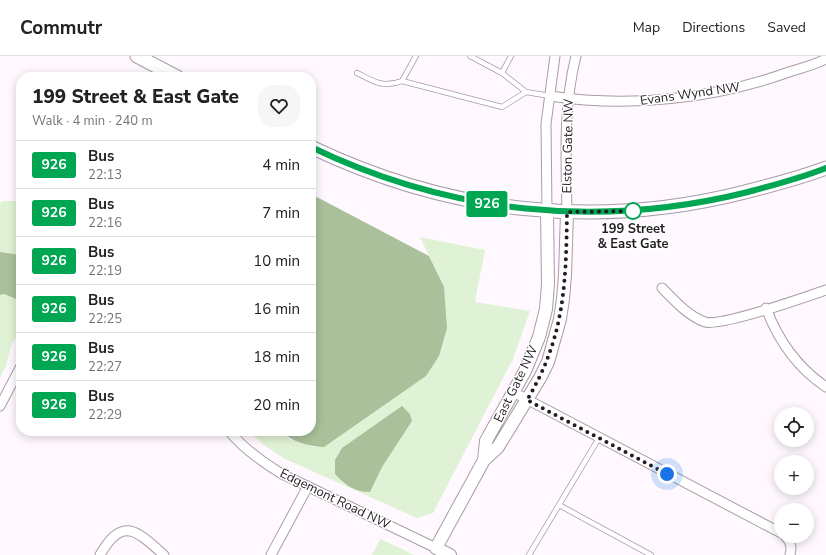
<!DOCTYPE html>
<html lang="en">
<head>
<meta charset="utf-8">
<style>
  body { margin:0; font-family:"Nunito Sans",sans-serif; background:#f6f6f6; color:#222; height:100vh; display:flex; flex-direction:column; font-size:15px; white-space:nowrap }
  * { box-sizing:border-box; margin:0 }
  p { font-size:13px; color:#767676 }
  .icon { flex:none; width:22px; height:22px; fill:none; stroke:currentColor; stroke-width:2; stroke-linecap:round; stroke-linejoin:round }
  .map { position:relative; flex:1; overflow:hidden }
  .panel { position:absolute; left:16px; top:16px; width:300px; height:364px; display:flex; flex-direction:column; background:#fff; border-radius:16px; box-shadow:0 2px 10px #0003 }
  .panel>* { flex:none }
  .badge { padding:0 8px; border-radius:3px; font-size:14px; line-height:26px }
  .controls { position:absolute; left:774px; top:351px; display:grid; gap:8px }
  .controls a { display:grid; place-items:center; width:40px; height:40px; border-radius:50%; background:#fff; box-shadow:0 2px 10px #0003; font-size:20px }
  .you { position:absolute; width:20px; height:20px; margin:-10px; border:3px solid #fff; border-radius:50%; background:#1a73e8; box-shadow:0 0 0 6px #1a73e833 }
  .map>.badge { position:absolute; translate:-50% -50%; box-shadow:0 0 0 2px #fff }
  .round { display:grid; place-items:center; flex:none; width:42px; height:42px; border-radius:16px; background:#f6f6f6 }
  .overview { display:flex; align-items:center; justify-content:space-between; height:68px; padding:0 16px }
  h1 { font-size:19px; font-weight:800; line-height:30px }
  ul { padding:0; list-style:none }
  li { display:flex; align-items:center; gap:12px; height:48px; padding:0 16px; border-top:1px solid #e0e0e0 }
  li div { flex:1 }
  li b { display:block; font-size:15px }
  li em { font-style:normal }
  li .badge { min-width:44px; font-weight:700; text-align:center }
  header { display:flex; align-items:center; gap:24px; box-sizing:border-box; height:56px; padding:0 20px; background:#fff; border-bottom:1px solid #e0e0e0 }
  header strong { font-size:19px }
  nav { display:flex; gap:22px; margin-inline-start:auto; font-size:14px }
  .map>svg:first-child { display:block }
  .green { fill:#e0f2d5 }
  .forest { fill:#a9c09a }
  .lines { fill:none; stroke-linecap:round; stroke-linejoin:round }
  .service-casing { stroke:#a89ba8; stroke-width:6 }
  .minor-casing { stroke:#a89ba8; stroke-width:11 }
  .tertiary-casing { stroke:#a89ba8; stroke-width:14 }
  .secondary-casing { stroke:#a89ba8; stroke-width:15 }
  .service { stroke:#fff; stroke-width:4.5 }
  .minor { stroke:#fff; stroke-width:9 }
  .tertiary { stroke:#fff; stroke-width:12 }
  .secondary { stroke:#fff; stroke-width:13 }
  .line-casing { stroke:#fff; stroke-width:9 }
  .line { stroke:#00a651; stroke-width:6 }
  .walk { stroke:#221d22; stroke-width:4; stroke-dasharray:0 7.2 }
  .stop-dot { fill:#fff; stroke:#00a651; stroke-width:2 }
  .labels { text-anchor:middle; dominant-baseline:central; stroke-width:3; stroke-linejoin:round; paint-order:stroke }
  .street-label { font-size:13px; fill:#221d22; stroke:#fff }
  .stop-label { font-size:13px; font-weight:bold; fill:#221d22; stroke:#fff }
</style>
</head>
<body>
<header>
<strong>Commutr</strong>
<nav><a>Map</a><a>Directions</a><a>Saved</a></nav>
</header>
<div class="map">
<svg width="826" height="499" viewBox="0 0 826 499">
  <rect width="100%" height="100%" fill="#fff9ff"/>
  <!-- green -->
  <path class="green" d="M3 145H21V199L0 196V147Z
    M420 181 485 194 475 246 530 255 513 303 433 457 417 462 285 403 265 390 248 375H281L289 383 314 391 426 320 444 231Z
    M4 238 21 245V275L12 287 6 310 0 321V239Z
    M381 482V483L414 499H372Z"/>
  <!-- forest -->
  <path class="forest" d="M311 138 429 200 444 231 447 272 439 300 426 320 324 391C308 390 292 386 281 375H311Z
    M0 196 21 199V245L4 238 0 239Z
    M402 350 410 358 412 365 382 411 370 436C355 436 345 429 335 418V404L342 392Z"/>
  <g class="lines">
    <!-- service casing -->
    <g class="service-casing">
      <path id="service" d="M416 0 402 25 502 51 526 36
        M470 0 502 17 526 36 550 40
        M357 17C375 26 382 32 402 25
        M502 17 511 0
        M559 449 651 499
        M529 499 599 382"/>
    </g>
    <!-- minor casing -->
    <g class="minor-casing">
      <path id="minor" d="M550 40C629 52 714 43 789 16 802 12 814 9 826 3
        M547 154 546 68 555 0
        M567 156C566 104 563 51 576 0
        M662 232C674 244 688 260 705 266 720 271 806 241 826 234
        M766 252C778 284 798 312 826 331
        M513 336 781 477
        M0 350 21 310
        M229 375C244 393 262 406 282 418L436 492
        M785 480C791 486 792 491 790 499
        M100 499C122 459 137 475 164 499
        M271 499 308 430"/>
    </g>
    <!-- tertiary casing -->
    <g class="tertiary-casing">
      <path id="tertiary" d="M484 404 486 385 525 315 539 281 546 253 548 228 547 154
        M450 499 436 492 484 404 498 391 540 322 548 306 560 263 563 243 565 219 567 156"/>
    </g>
    <!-- secondary casing -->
    <g class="secondary-casing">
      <path id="secondary" d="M137 0 177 21
        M311 91C449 157 596 174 745 136 772 129 800 122 826 112"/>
    </g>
    <!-- service -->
    <use href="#service" class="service"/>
    <!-- minor -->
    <use href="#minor" class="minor"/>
    <!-- tertiary -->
    <use href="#tertiary" class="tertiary"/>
    <!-- secondary -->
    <use href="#secondary" class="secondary"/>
  </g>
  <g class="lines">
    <!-- line casing -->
    <g class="line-casing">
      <path id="line" d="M311 91C450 158 599 173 748 136 774 129 801 122 826 112"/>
    </g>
    <!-- line -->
    <use href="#line" class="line"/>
    <!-- walk -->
    <path class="walk" d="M633 155H634L567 156C566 227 565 281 527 344L667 418"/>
  </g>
  <!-- markers -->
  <circle class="stop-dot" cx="633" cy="155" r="8"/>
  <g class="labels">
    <!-- street labels -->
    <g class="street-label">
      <text transform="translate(690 38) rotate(-8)">Evans Wynd NW</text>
      <text transform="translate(568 90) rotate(-89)">Elston Gate NW</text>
      <text transform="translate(516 328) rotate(-64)">East Gate NW</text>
      <text transform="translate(335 443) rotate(26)">Edgemont Road NW</text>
    </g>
    <!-- stop labels -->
    <g class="stop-label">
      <text x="633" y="173">199 Street<tspan x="633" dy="15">&amp; East Gate</tspan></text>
    </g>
  </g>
</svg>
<div class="controls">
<a><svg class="icon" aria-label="locate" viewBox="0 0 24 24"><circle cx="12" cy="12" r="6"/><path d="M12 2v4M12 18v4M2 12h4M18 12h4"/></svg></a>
<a>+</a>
<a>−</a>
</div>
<div class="you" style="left:667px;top:418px"></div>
<b class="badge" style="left:487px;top:148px;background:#00a651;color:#fff">926</b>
<section class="panel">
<div class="overview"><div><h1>199 Street &amp; East Gate</h1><p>Walk · 4 min · 240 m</p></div><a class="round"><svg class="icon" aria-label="heart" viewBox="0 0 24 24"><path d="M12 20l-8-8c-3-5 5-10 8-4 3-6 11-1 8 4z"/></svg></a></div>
<ul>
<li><span class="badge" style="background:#00a651;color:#fff">926</span><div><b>Bus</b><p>22:13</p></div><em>4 min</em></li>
<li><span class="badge" style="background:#00a651;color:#fff">926</span><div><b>Bus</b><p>22:16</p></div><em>7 min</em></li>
<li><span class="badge" style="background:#00a651;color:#fff">926</span><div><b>Bus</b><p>22:19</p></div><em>10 min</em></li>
<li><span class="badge" style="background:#00a651;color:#fff">926</span><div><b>Bus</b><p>22:25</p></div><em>16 min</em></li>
<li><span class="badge" style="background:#00a651;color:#fff">926</span><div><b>Bus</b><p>22:27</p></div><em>18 min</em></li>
<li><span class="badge" style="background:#00a651;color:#fff">926</span><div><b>Bus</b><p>22:29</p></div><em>20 min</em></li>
</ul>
</section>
</div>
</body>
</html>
